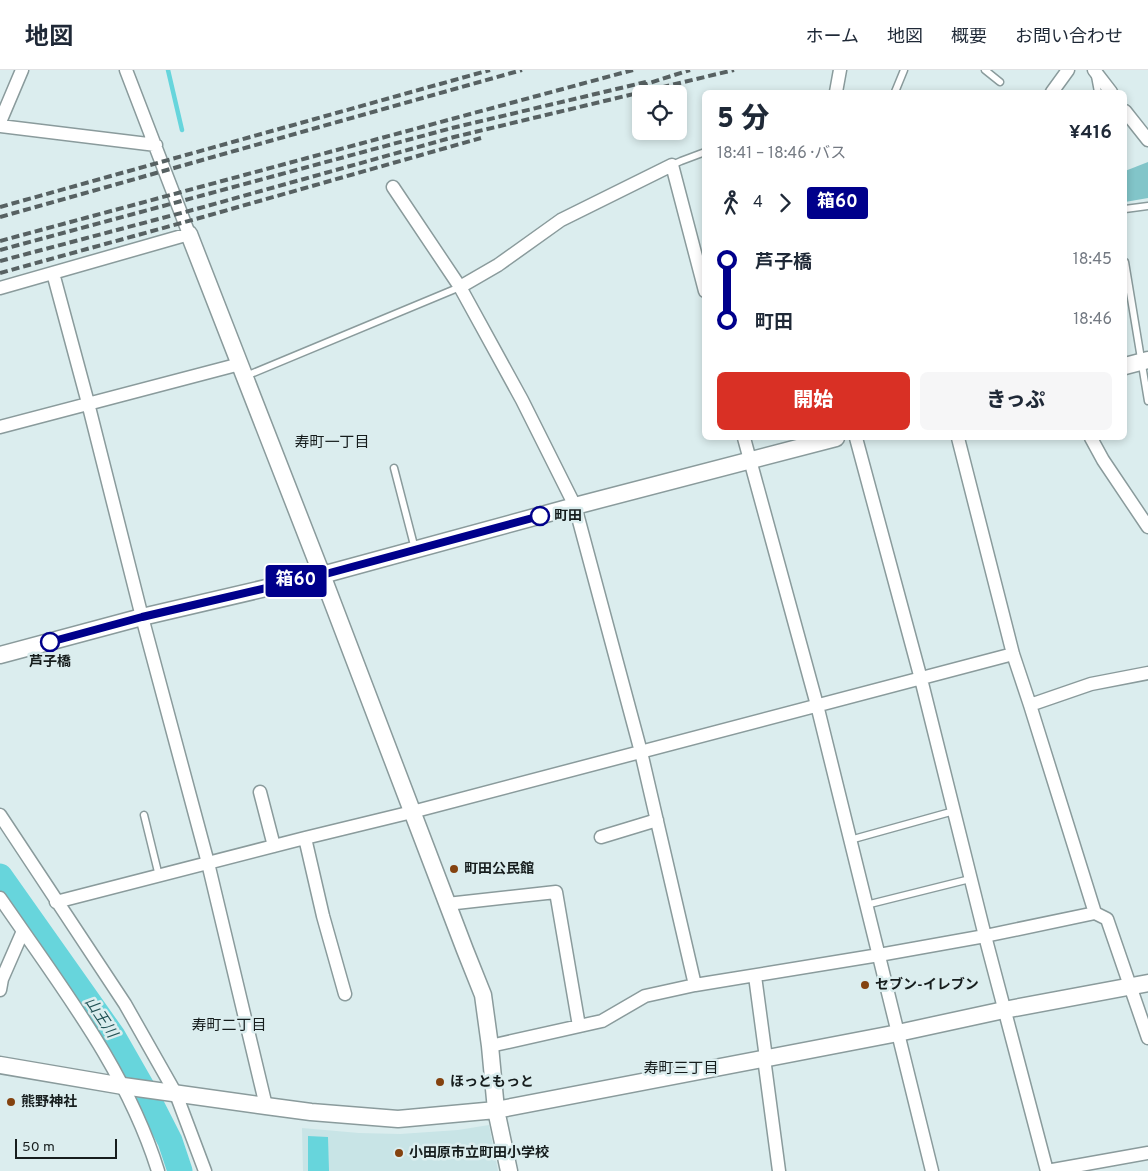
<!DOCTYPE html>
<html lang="ja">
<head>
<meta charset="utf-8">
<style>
  body { margin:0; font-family:Overpass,"Noto Sans JP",sans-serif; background:#f6f6f7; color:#1f2937; height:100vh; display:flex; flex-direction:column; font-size:19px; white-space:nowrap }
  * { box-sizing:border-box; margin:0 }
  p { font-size:16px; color:#747a83 }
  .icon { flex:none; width:28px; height:28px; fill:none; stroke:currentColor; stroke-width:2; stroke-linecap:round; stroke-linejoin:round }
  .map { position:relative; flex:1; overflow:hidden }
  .sheet { position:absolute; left:702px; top:20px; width:425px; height:350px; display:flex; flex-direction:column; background:#fff; border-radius:8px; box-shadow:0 2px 8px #0003 }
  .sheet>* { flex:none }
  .badge { padding:0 10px; border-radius:4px; font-size:18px; line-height:32px }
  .controls { position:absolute; left:632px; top:15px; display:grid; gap:10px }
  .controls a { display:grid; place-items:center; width:55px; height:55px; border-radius:8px; background:#fff; box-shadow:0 2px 8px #0003; font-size:25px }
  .scale { position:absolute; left:15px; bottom:12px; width:102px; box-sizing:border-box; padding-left:5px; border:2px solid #161d1d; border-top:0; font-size:14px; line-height:18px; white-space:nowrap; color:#161d1d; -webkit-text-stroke:4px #dbedee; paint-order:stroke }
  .map>.badge { position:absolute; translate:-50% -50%; box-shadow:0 0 0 2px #fff }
  .legs { display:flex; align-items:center; gap:8px; height:55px; padding:0 15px; font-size:16px }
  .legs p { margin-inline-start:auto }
  .summary { display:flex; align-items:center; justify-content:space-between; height:85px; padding:0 15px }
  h1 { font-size:28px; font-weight:800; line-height:38px }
  .button { display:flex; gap:10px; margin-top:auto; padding:10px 15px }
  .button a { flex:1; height:58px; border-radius:8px; background:#d93025; color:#fff; font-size:20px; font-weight:800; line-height:58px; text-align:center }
  .button a+a { background:#f6f6f7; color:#1f2937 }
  ul { padding:0 15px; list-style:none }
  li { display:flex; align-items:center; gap:18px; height:60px; font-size:19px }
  li i { display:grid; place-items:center; width:8px; height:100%; margin:0 6px; background:currentColor }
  li i::after { content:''; width:12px; height:12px; margin:-6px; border:4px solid; border-radius:50%; background:#fff }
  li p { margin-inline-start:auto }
  li:first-child i { background:linear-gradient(#0000 50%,currentColor 0) }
  li:last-child i { background:linear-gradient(currentColor 50%,#0000 0) }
  header { display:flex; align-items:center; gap:30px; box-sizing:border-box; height:70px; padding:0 25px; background:#fff; border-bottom:1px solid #e0e1e3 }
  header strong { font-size:24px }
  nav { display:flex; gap:28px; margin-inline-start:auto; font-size:18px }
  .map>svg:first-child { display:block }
  .built { fill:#c8e4e6 }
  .green { fill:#82c5c9 }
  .water { fill:#67d5dc }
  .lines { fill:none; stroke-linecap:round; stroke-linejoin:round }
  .stream { stroke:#67d5dc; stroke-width:4.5 }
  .river { stroke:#67d5dc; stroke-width:25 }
  .service-casing { stroke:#8a9b9c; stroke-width:9 }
  .minor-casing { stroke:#8a9b9c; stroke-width:15 }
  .tertiary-casing { stroke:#8a9b9c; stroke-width:19 }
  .service { stroke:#fff; stroke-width:6 }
  .minor { stroke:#fff; stroke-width:12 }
  .tertiary { stroke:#fff; stroke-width:16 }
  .rail { stroke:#576162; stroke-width:4; stroke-dasharray:8 4; stroke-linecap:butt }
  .line-1-casing { stroke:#fff; stroke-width:11 }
  .line-1 { stroke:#00008b; stroke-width:8 }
  .stop-1-dot { fill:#fff; stroke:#00008b; stroke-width:2.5 }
  .poi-dot { fill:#84420f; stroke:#dbedee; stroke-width:2 }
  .labels { text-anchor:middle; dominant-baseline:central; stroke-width:5; stroke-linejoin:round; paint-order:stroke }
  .stop-label { font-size:14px; font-weight:bold; fill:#161d1d; stroke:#dbedee; text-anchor:start }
  .poi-label { font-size:14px; font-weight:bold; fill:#161d1d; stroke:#dbedee; text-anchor:start }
  .neighbourhood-label { font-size:15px; fill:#161d1d; stroke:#dbedee }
  .water-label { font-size:15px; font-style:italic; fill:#235356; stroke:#dbedee }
</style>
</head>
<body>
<header>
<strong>地図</strong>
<nav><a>ホーム</a><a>地図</a><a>概要</a><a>お問い合わせ</a></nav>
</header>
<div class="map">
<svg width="1148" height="1101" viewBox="0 0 1148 1101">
  <rect width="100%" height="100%" fill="#dbedee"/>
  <!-- built -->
  <path class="built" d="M489 1055 498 1101H303L302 1058 359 1063 400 1064 458 1060Z"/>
  <!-- green -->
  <path class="green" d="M1148 92V128L1125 132V101Z"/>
  <!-- water -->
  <path class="water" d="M308 1066 328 1067 329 1101H308Z"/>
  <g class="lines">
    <!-- stream -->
    <path class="stream" d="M168 0 182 60"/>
    <!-- river -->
    <path class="river" d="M0 806 113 966 145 1022 170 1071 180 1101"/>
    <!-- service casing -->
    <g class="service-casing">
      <path id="service" d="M985 0 1000 12
        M1095 6 1098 22
        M895 22 904 0
        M672 95 681 91 705 82
        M1125 139 1148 136
        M1125 192 1148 331
        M246 306 460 217
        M394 398 415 479
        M144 745 159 806
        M850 770 954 741
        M866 835 970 809"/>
    </g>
    <!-- minor casing -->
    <g class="minor-casing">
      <path id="minor" d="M1094 0 1111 22
        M836 22 840 0
        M1052 22 1068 0
        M1125 41 1148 70
        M0 52 22 0
        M0 56 156 75
        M393 117 460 217 522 330 575 436 641 682 695 915
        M53 203 88 333 142 547 208 793 266 1036
        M460 217 498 195 561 150 672 95 705 221
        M0 218 189 164 126 0
        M0 357 240 294
        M744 368 817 635 932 1101
        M856 368 921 609 985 866 1047 1101
        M958 368 1013 584 1030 635 1095 843 1107 849 1148 968
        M1091 368 1103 390 1148 457
        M1030 635 1091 614 1148 603
        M260 722 274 776
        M0 745 125 934 176 1024 205 1101
        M601 767 657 750
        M305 768 323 846 345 924
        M0 828 23 861 2 909 0 920
        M56 832 305 768 412 742 1013 584
        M447 834 556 822 579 956
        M23 861C76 937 130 1011 158 1101
        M755 906 766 988
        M490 976 602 951 645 926 695 915 879 885 985 866 1095 843
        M764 988 779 1101
        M1047 1101 1148 1083"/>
    </g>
    <!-- tertiary casing -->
    <g class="tertiary-casing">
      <path id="tertiary" d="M189 164 322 505 465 880 483 925 490 976 496 1040 509 1101
        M1125 296 1148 290
        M0 585 142 547 322 505 575 436 836 368
        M0 995 123 1016 266 1036 311 1042 398 1049 496 1040 898 963 1004 940 1148 913"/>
    </g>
    <!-- service -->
    <use href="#service" class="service"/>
    <!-- minor -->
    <use href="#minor" class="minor"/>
    <!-- tertiary -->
    <use href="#tertiary" class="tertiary"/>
    <!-- rail -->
    <path class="rail" d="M640 16 690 0
      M0 137 490 0
      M0 147 522 0
      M0 171 633 0
      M0 180 452 58 646 12
      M0 191 200 138 454 67 734 0
      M0 203 203 147 481 68"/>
  </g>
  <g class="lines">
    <!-- line-1 casing -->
    <g class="line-1-casing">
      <path id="line-1" d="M50 572 142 547 322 505 540 446"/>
    </g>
    <!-- line-1 -->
    <use href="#line-1" class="line-1"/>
  </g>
  <!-- markers -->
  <g class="stop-1-dot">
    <circle cx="540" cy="446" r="9"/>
    <circle cx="50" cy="572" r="9"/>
  </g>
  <g class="poi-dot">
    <circle cx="454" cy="799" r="5"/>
    <circle cx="865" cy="915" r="5"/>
    <circle cx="440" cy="1012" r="5"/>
    <circle cx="11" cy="1032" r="5"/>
    <circle cx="399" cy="1083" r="5"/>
  </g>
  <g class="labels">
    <!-- stop labels -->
    <g class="stop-label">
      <text x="554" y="446">町田</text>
      <text x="50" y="592" text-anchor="middle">芦子橋</text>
    </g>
    <!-- poi labels -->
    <g class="poi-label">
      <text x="464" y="799">町田公民館</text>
      <text x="875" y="915">セブン-イレブン</text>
      <text x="450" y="1012">ほっともっと</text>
      <text x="21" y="1032">熊野神社</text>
      <text x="409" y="1083">小田原市立町田小学校</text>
    </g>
    <!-- neighbourhood labels -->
    <g class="neighbourhood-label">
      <text x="332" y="373">寿町一丁目</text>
      <text x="229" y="956">寿町二丁目</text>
      <text x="681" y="999">寿町三丁目</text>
    </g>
    <!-- water labels -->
    <g class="water-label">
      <text transform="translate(100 948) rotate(56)">山王川</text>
    </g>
  </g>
</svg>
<div class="controls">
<a><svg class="icon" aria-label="locate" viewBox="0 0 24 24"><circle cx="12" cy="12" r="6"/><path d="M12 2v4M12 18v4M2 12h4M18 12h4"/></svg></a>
</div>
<div class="scale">50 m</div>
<b class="badge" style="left:296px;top:511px;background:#00008b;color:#fff">箱60</b>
<section class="sheet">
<div class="summary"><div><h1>5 分</h1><p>18:41 – 18:46 · バス</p></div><b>¥416</b></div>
<div class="legs"><svg class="icon" aria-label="walk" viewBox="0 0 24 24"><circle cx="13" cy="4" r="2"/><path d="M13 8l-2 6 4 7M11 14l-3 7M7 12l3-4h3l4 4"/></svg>4<svg class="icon" aria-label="forward" viewBox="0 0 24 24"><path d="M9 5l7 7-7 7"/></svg><b class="badge" style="background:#00008b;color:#fff">箱60</b></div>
<ul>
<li><i style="color:#00008b"></i><b>芦子橋</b><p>18:45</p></li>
<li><i style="color:#00008b"></i><b>町田</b><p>18:46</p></li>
</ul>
<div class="button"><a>開始</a><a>きっぷ</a></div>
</section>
</div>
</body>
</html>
